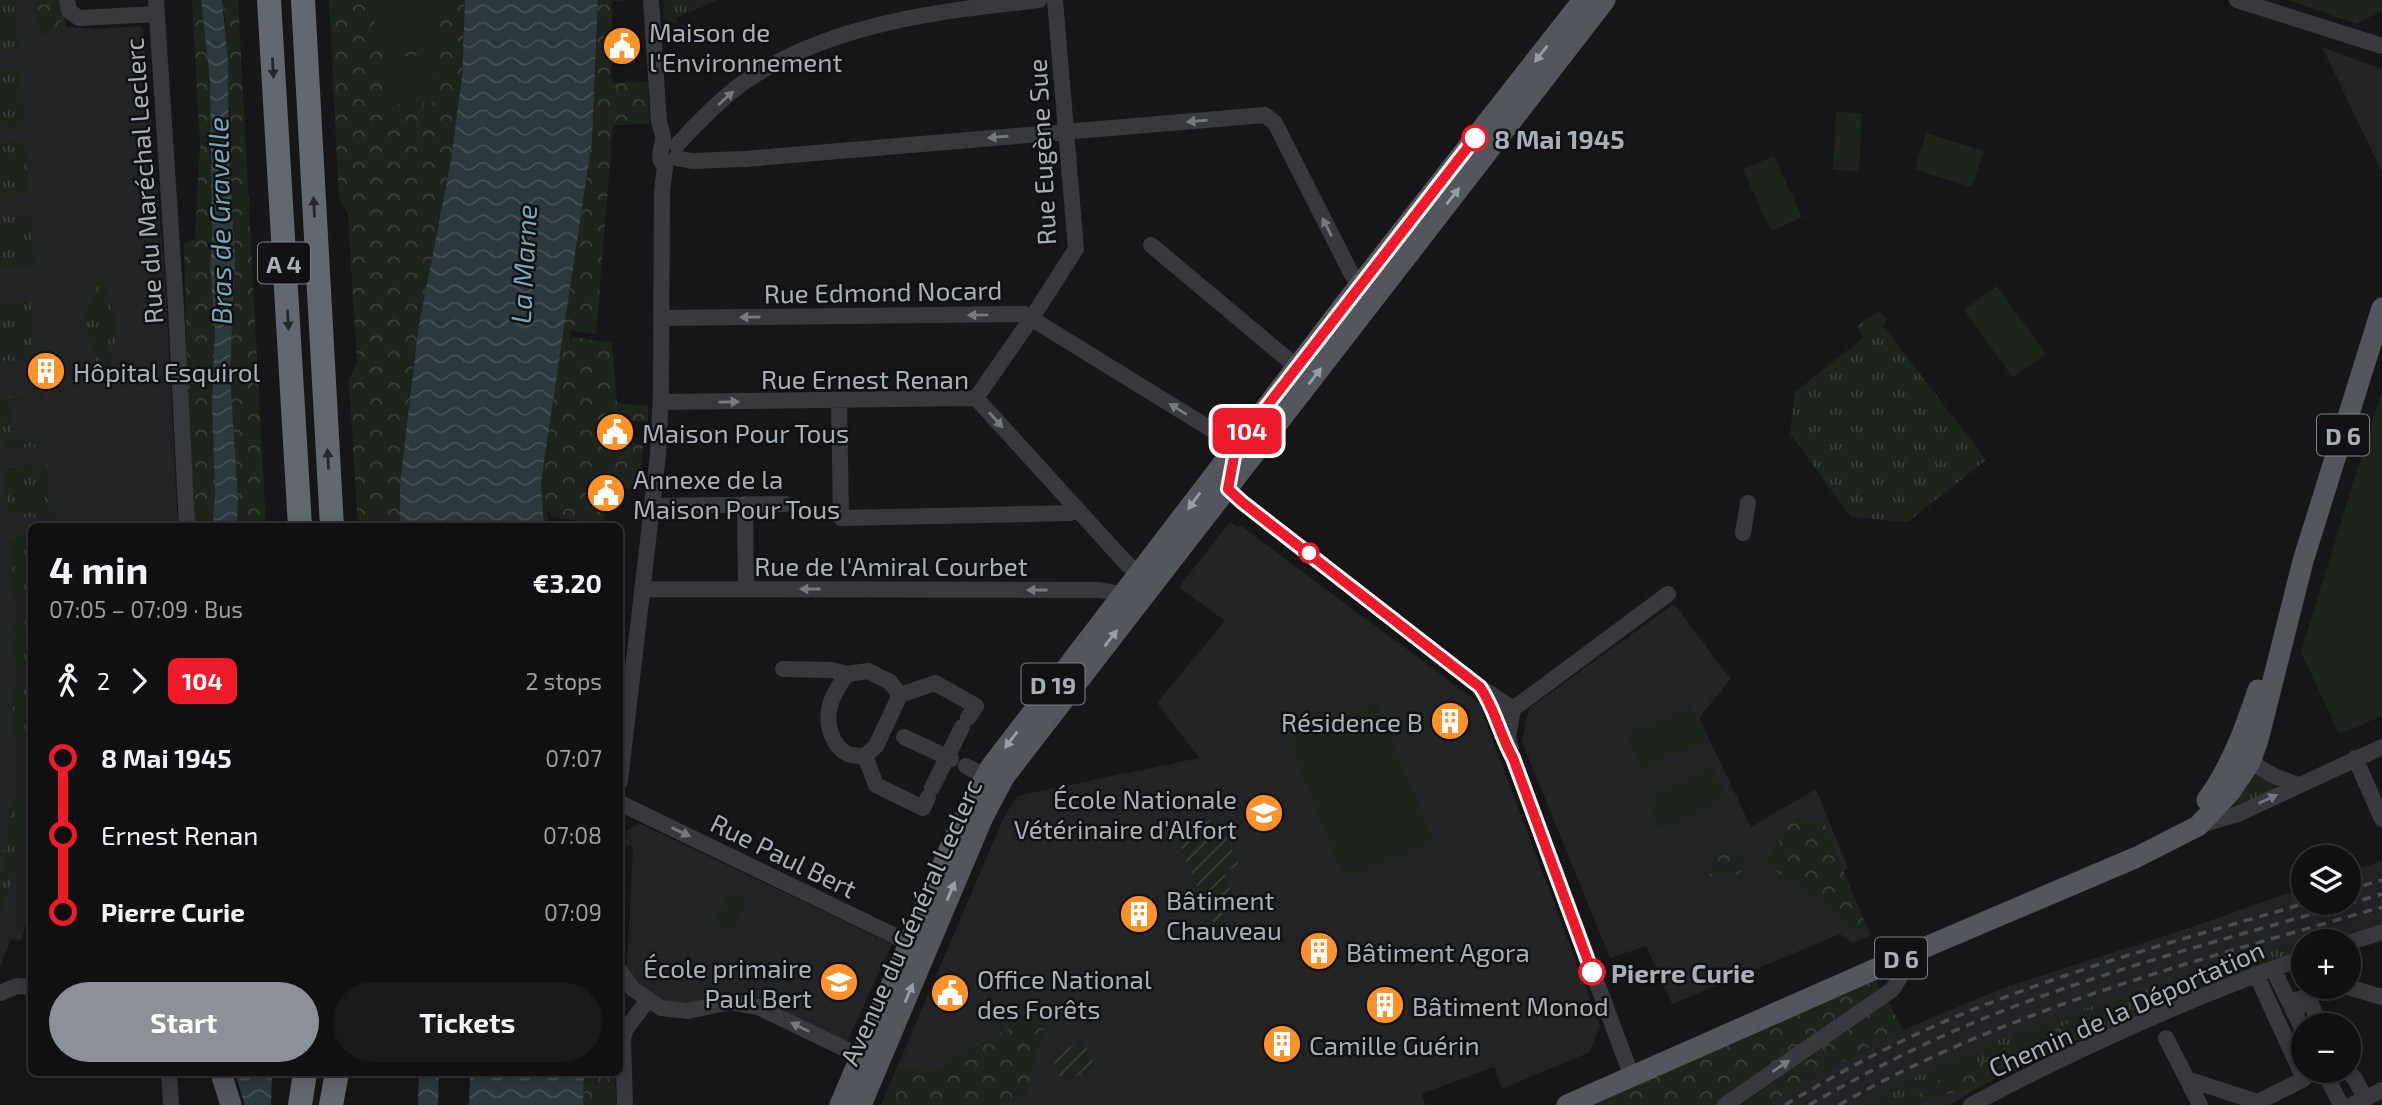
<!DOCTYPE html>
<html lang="en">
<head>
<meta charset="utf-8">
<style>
  body { margin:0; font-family:"Exo 2",sans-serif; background:#19191b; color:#f1f3f6; height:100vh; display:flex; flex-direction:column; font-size:26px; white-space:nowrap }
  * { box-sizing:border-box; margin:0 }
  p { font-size:23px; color:#9c9d9f }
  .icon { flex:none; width:38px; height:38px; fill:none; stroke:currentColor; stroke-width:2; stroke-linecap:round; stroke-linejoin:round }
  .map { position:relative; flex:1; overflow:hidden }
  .details { position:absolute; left:28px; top:523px; width:595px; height:553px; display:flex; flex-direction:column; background:#101012; border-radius:10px; box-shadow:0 4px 18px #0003,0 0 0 2px #303032 }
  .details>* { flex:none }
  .badge { padding:0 14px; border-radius:10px; font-size:24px; line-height:46px }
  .buttons { position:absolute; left:2291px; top:845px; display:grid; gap:14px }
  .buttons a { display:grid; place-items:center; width:70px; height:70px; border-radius:50%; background:#101012; box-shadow:0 4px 18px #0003,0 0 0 2px #303032; font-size:35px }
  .map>.badge { position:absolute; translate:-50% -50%; box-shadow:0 0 0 4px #fff }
  .legs { display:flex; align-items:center; gap:10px; height:77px; padding:0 21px; font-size:23px }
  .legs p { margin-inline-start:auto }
  .head { display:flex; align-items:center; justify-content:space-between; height:119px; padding:0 21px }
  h1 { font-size:38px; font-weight:700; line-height:52px }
  .cta { display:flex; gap:14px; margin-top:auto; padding:14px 21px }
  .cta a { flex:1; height:80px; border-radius:42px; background:#8c9099; color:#fff; font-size:28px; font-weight:700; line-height:80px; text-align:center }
  .cta a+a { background:#19191b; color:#f1f3f6 }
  ul { padding:0 21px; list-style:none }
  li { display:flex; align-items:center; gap:24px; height:77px; font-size:26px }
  li i { display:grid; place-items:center; width:10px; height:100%; margin:0 9px; background:currentColor }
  li i::after { content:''; width:18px; height:18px; margin:-9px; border:5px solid; border-radius:50%; background:#101012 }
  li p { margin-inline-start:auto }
  li:first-child i { background:linear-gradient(#0000 50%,currentColor 0) }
  li:last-child i { background:linear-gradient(currentColor 50%,#0000 0) }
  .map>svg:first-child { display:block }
  .built { fill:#222325 }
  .grass { fill:url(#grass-tufts) }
  .forest { fill:url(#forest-crowns) }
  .garden { fill:url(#garden-furrows) }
  .pitch { fill:#1c241c }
  .water { fill:url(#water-waves) }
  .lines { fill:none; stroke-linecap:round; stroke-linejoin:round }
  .minor { stroke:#37393e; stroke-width:16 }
  .major { stroke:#53575d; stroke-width:21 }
  .highway { stroke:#62686f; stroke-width:24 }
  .rail { stroke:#4a4d53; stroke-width:3.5; stroke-dasharray:9 7; stroke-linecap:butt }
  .oneway { fill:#969ea7 }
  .oneway2 { fill:#25272a }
  .oneway3 { fill:#757a82 }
  .line-1-casing { stroke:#fff; stroke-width:16 }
  .line-1 { stroke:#ed1b2a; stroke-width:10 }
  .stop-1-dot { fill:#fff; stroke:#ed1b2a; stroke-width:3.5 }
  .labels { text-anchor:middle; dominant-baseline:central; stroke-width:5; stroke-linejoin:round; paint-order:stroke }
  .shield { fill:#111113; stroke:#7a8087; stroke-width:2 }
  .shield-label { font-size:24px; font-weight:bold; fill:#a7b0b9 }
  .poi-label { font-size:26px; fill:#a7b0b9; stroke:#111113; text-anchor:start }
  .stop-label { font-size:26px; font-weight:bold; fill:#a7b0b9; stroke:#111113; text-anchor:start }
  .street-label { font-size:26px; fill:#a7b0b9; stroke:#111113 }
  .water-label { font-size:28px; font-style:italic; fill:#7ca5b7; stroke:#111113 }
</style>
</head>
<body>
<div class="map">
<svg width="2382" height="1105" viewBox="0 0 2382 1105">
  <defs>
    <pattern id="grass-tufts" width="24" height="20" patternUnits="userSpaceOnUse" patternTransform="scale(1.75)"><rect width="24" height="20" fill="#1c241c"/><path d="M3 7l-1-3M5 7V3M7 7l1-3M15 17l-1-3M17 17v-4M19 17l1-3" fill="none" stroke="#3a413b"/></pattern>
    <pattern id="forest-crowns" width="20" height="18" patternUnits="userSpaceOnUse" patternTransform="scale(1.75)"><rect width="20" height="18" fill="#1c241c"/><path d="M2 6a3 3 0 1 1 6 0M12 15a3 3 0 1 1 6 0" fill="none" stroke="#3a413b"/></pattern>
    <pattern id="garden-furrows" width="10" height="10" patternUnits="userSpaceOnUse" patternTransform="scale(1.75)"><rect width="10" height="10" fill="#1c241c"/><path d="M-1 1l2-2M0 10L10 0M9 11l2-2" fill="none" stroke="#3a413b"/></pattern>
    <pattern id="water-waves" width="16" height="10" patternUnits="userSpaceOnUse" patternTransform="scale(1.75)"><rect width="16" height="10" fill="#2b383d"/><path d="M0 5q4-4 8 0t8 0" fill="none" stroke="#475257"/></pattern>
  </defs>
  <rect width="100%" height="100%" fill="#161618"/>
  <!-- built -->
  <path class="built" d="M0 0H62L66 27 97 29 140 26 143 29 165 277 178 527H32L31 903 21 941 11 939 0 966Z
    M2322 47 2382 69V172Z
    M1230 522 1237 527 1241 526 1479 703 1600 1026 1590 1052 1502 1089 1494 1067 1421 1094 1425 1105H881L1003 819 1017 796 1199 758 1157 703 1225 621 1179 587Z
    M1674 604 1730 679 1699 718 1751 827 1816 789 1848 868 1842 871 1871 935 1852 943 1840 934 1672 1004 1646 946 1610 958 1522 742 1529 708Z
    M639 823 892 944 847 1042 753 995H722L675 1007 636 984 627 965 633 848 624 843 627 831Z
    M2382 861V924L2325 941 2303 942V949L2016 1065 1950 1105H1768L1803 1083 1903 1030 2003 988 2189 928 2303 888V903H2348L2349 872Z"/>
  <!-- grass -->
  <path class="grass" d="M0 0H15L19 50 0 51Z
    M663 0H718L676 18 679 26 664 19Z
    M20 69 25 125 0 127V70Z
    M25 139 30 196 0 198V141Z
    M31 215 35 267 0 269V217Z
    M100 267 118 325 105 384H103L84 322Z
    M31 301 34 360 0 361V303Z
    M1879 311 1888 319 1883 326 1986 460 1908 522 1851 517 1790 433 1795 392 1863 338 1857 326Z
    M43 394V400L10 402 12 439 46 438V446L3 448 0 397Z
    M47 465 50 516 7 518 4 467Z
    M31 536V593L12 594 8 537Z
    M31 621V664H16L13 622Z
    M31 688V736L14 737 12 689Z
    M2255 775 2273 785 2275 792 2228 813 2225 808Z
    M26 800 21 822V846L0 918V881L12 801Z
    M2303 942V949L2084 1038 2074 1021 1918 1089 1923 1102 1919 1105H1862C1998 1026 2154 988 2303 942Z"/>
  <!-- forest -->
  <path class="forest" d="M36 0H60L62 33 39 36Z
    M192 0H201L210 82 212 240 210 267 215 329 212 404 215 489 213 527H191L184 244 195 239 200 144Z
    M222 0H238L266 527H237L238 500 230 372 235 257 229 155 230 118 225 18Z
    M329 0H465L462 76 450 166 418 330 400 483V527H358L349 380 357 363 348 214 339 198Z
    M598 0H632L612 1V83L648 82 649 124 613 125 596 334 570 330V344L572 337 612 343 617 403 648 406V422L610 419 609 425 599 423 598 440 643 444 640 490 596 486 595 500 606 501 603 524 551 517 549 509 547 516 553 527H544L541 482 592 141Z
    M1794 817 1823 821 1866 927 1853 935C1830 906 1795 886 1765 863Z
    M1732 851 1746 860 1739 875H1717L1716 880 1710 876 1714 859Z
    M1877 977 1878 992 1721 1105H1594Z
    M1888 1001 1903 1030 1803 1083 1768 1105H1741Z
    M1051 1005 1025 1097 1001 1105H883L899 1068 916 1067 930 1070 946 1063 956 1053 988 1040Z
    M2075 1021 2083 1037 1973 1090 1945 1094 1923 1102 1918 1089Z
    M584 1073H615L616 1105H583Z"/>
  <!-- garden -->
  <path class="garden" d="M1218 818 1239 865 1224 872 1234 899 1219 906 1227 926 1216 931 1174 831Z
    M1084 1041 1095 1068 1062 1082 1051 1055Z"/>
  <!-- pitch -->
  <path class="pitch" d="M374 0H438L439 45 375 47Z
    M2288 0H2382V11L2356 24Z
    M433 55 436 102 384 105 382 57Z
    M1836 112 1862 113 1859 171 1833 170Z
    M1926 133 1984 151 1972 187 1915 170Z
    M1774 156 1802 217 1771 231 1743 169Z
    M1997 286 2046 354 2013 378 1964 310Z
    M2382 390V716L2339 734 2301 652Z
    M1376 703 1434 842 1345 879 1288 739Z
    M1691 705 1707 740 1642 769 1626 734Z
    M1712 767 1727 799 1661 829 1647 796Z
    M732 893 743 898 745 903 732 930 728 931 716 925 715 921 728 895Z"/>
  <!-- water -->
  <path class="water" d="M201 0H222L228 60 229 155 235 257 230 372 238 500 237 527H213L215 489 212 404 215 329 210 267 212 240 210 82Z
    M465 0H598L592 141 541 482 544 527H400V483L418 330 450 166 462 76Z
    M235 1073H272L271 1105H245Z
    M419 1073H439L438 1105H418Z
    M470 1073H584L583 1105H469Z"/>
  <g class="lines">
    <!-- minor -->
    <path class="minor" d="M67 0 69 11 79 18 157 14
      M156 0 176 308 187 527
      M651 0 659 122C660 127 664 135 663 140 662 151 656 157 665 167
      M2237 0 2382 46
      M677 145C694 126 726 94 747 80 832 23 940 11 1039 0
      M676 158 692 161 745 159 1265 115 1275 123 1351 273 1365 291
      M1151 245 1298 368
      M661 318 1024 314 1222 436 1235 446
      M976 398 1031 319 1076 249 1055 0
      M839 400 841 518 1070 513 1075 508
      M661 402 976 398 1127 564 1138 573 1149 572
      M1228 489 1242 502 1480 687 1513 709 1508 737 1511 748
      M745 504 746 589
      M652 506 785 504
      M1743 533 1748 503
      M642 589 1100 590 1121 594 1129 602
      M783 669 832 670 847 674 868 671 890 682 900 695 876 746 865 756
      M847 674C840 684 831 697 829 710 826 726 833 747 848 754 852 756 859 756 865 756L876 785 923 808 928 797
      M1480 687C1495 709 1500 735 1513 758L1632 1077
      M900 695 935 683 976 706 968 718
      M1505 715 1668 594
      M904 737 951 759
      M2240 756 2274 776 2298 785
      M2355 758 2382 819
      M966 766 985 776
      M620 781 658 455 661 392 662 191 665 167
      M932 788 962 727
      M620 803 893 935 918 950
      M2200 825 2238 814 2382 747
      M2348 943 2382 932
      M2273 969 2303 1030
      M620 971 633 989 661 1008 688 1011 730 1002 758 1007 870 1061
      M2256 974 2304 1079 2258 1102 2260 1105
      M2348 987 2382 997
      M0 993 17 986 32 987
      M2307 996 2321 1026
      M2297 1011 2292 1001 2314 994 2320 987
      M2166 1038 2187 1079 2258 1102
      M2324 1071 2341 1105
      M2348 1071 2355 1079 2365 1098
      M169 1073 171 1105
      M2187 1079 2200 1105
      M625 1105 623 1038 626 1029 647 1001
      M1725 1105 1893 989 1899 979 1902 957
      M1971 1105C2075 1050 2192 997 2303 958
      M2352 1105 2382 1090"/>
    <!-- major -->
    <path class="major" d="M2207 800C2231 767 2245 729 2258 690
      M221 1073 231 1105
      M840 1105 953 841 990 768 1345 304 1583 0
      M861 1105 983 817 1004 777 1605 0
      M1567 1105 1907 955 2137 857 2198 826 2231 791 2250 762 2258 740 2303 561 2382 308"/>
    <!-- highway -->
    <path class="highway" d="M269 0 300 527
      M303 0 332 527
      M300 1105 305 1073
      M331 1105 337 1073"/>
    <!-- rail -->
    <path class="rail" d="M2348 890 2382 880
      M1785 1105C1854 1063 1927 1026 2003 998 2102 960 2205 933 2306 903
      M1809 1105C1872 1069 1937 1036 2005 1010 2127 963 2256 931 2382 894
      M1839 1105C2008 1008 2197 961 2382 907"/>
  </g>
  <!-- one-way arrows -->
  <defs><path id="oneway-solid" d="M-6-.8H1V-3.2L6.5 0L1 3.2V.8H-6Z" transform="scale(1.75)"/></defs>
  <g class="oneway">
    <use href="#oneway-solid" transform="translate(1541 54) rotate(128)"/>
    <use href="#oneway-solid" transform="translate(1453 196) rotate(-52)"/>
    <use href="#oneway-solid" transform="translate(1315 376) rotate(-52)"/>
    <use href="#oneway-solid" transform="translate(1194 501) rotate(126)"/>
    <use href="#oneway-solid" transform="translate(1111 638) rotate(-52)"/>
    <use href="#oneway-solid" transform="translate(1011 740) rotate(127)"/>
    <use href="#oneway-solid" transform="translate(951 891) rotate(-67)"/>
    <use href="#oneway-solid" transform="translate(909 993) rotate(-67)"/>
  </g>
  <g class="oneway2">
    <use href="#oneway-solid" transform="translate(273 68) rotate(87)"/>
    <use href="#oneway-solid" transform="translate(314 207) rotate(-93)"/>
    <use href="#oneway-solid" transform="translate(288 320) rotate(87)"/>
    <use href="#oneway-solid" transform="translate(328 459) rotate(-93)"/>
  </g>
  <g class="oneway3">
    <use href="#oneway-solid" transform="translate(726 98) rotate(-42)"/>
    <use href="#oneway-solid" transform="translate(1197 121) rotate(175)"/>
    <use href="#oneway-solid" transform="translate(998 137) rotate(175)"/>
    <use href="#oneway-solid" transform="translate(1327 227) rotate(-117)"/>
    <use href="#oneway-solid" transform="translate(978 315) rotate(179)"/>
    <use href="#oneway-solid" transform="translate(750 317) rotate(179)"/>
    <use href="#oneway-solid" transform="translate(729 402) rotate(-1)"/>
    <use href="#oneway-solid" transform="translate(1178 409) rotate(-148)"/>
    <use href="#oneway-solid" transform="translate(996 420) rotate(48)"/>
    <use href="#oneway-solid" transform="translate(810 589) rotate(-180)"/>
    <use href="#oneway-solid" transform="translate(1037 590) rotate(-180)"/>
    <use href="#oneway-solid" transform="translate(2268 799) rotate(-25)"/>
    <use href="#oneway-solid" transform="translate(681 832) rotate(26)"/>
    <use href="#oneway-solid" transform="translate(800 1027) rotate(-154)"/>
    <use href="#oneway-solid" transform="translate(1781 1066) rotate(-34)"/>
  </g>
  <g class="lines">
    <!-- line-1 casing -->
    <g class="line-1-casing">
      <path id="line-1" d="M1475 138 1236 446 1228 489 1242 502 1480 687C1495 709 1500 735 1513 758L1592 972"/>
    </g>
    <!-- line-1 -->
    <use href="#line-1" class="line-1"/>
  </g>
  <!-- icons -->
  <defs>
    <g id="civic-disc" transform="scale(2.0125)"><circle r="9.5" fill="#fe9128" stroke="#111113"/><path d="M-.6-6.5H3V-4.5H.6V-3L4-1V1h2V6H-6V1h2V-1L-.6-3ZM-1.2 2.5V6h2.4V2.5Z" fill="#fff"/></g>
    <g id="building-disc" transform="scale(2.0125)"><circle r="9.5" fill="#fe9128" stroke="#111113"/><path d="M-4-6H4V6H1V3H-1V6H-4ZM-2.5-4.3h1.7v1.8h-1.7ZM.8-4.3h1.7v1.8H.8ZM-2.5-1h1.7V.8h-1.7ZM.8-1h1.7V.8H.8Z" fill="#fff"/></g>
    <g id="university-disc" transform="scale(2.0125)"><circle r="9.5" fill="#fe9128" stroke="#111113"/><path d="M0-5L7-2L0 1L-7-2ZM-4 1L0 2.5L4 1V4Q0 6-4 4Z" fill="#fff"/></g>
    <g id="school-disc" transform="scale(2.0125)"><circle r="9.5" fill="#fe9128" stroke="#111113"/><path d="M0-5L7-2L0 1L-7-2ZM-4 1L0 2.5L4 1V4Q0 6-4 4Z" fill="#fff"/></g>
  </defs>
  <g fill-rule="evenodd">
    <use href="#civic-disc" x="622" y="46"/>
    <use href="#building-disc" x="46" y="371"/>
    <use href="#civic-disc" x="615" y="432"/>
    <use href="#civic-disc" x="606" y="493"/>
    <use href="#building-disc" x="1450" y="721"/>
    <use href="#university-disc" x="1264" y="813"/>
    <use href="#building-disc" x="1139" y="914"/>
    <use href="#building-disc" x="1319" y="951"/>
    <use href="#school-disc" x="839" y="982"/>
    <use href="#civic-disc" x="950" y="993"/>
    <use href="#building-disc" x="1385" y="1005"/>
    <use href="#building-disc" x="1282" y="1044"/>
  </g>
  <!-- markers -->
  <g class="stop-1-dot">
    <circle cx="1475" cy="138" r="12"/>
    <circle cx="1309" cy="553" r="9"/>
    <circle cx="1592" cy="972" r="12"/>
  </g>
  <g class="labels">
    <!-- shield labels -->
    <g class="shield">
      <rect x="258" y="242.5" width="52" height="41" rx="5"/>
      <rect x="2317" y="414.5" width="52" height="41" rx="5"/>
      <rect x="1021.5" y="663.5" width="63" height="41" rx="5"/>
      <rect x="1875" y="937.5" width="52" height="41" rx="5"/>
    </g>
    <g class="shield-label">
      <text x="284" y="263">A 4</text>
      <text x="2343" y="435">D 6</text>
      <text x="1053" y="684">D 19</text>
      <text x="1901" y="958">D 6</text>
    </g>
    <!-- poi labels -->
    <g class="poi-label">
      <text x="649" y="31">Maison de<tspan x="649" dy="30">l'Environnement</tspan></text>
      <text x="73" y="371">Hôpital Esquirol</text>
      <text x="642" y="432">Maison Pour Tous</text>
      <text x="633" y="478">Annexe de la<tspan x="633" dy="30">Maison Pour Tous</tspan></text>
      <text x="1423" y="721" text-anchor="end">Résidence B</text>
      <text x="1237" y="798" text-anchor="end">École Nationale<tspan x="1237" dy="30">Vétérinaire d'Alfort</tspan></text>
      <text x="1166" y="899">Bâtiment<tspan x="1166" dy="30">Chauveau</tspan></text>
      <text x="1346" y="951">Bâtiment Agora</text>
      <text x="812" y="967" text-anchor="end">École primaire<tspan x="812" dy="30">Paul Bert</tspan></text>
      <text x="977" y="978">Office National<tspan x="977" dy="30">des Forêts</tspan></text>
      <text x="1412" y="1005">Bâtiment Monod</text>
      <text x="1309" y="1044">Camille Guérin</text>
    </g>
    <!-- stop labels -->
    <g class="stop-label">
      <text x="1494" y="138">8 Mai 1945</text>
      <text x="1611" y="972">Pierre Curie</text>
    </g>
    <!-- street labels -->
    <g class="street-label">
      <text transform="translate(1041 152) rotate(-93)">Rue Eugène Sue</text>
      <text transform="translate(143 181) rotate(-94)">Rue du Maréchal Leclerc</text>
      <text transform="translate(883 291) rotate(-1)">Rue Edmond Nocard</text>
      <text x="865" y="378">Rue Ernest Renan</text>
      <text x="891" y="565">Rue de l'Amiral Courbet</text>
      <text transform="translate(784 855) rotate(26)">Rue Paul Bert</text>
      <text transform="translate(910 922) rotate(-66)">Avenue du Général Leclerc</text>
      <text transform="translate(2126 1008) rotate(-24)">Chemin de la Déportation</text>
    </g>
    <!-- water labels -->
    <g class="water-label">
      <text transform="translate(219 221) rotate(-91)">Bras de Gravelle</text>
      <text transform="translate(523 264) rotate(-87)">La Marne</text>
    </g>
  </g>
</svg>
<div class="buttons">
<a><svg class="icon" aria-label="layers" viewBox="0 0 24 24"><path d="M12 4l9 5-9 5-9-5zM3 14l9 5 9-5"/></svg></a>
<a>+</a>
<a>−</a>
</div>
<b class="badge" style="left:1247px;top:431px;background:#ed1b2a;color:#fff">104</b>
<section class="details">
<div class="head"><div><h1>4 min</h1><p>07:05 – 07:09 · Bus</p></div><b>€3.20</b></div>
<div class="legs"><svg class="icon" aria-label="walk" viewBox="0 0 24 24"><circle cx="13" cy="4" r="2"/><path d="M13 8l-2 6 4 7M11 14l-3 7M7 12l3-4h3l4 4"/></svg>2<svg class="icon" aria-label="forward" viewBox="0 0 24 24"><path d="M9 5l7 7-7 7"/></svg><b class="badge" style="background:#ed1b2a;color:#fff">104</b><p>2 stops</p></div>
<ul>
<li><i style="color:#ed1b2a"></i><b>8 Mai 1945</b><p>07:07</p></li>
<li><i style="color:#ed1b2a"></i><span>Ernest Renan</span><p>07:08</p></li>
<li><i style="color:#ed1b2a"></i><b>Pierre Curie</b><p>07:09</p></li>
</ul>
<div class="cta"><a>Start</a><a>Tickets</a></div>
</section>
</div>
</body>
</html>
